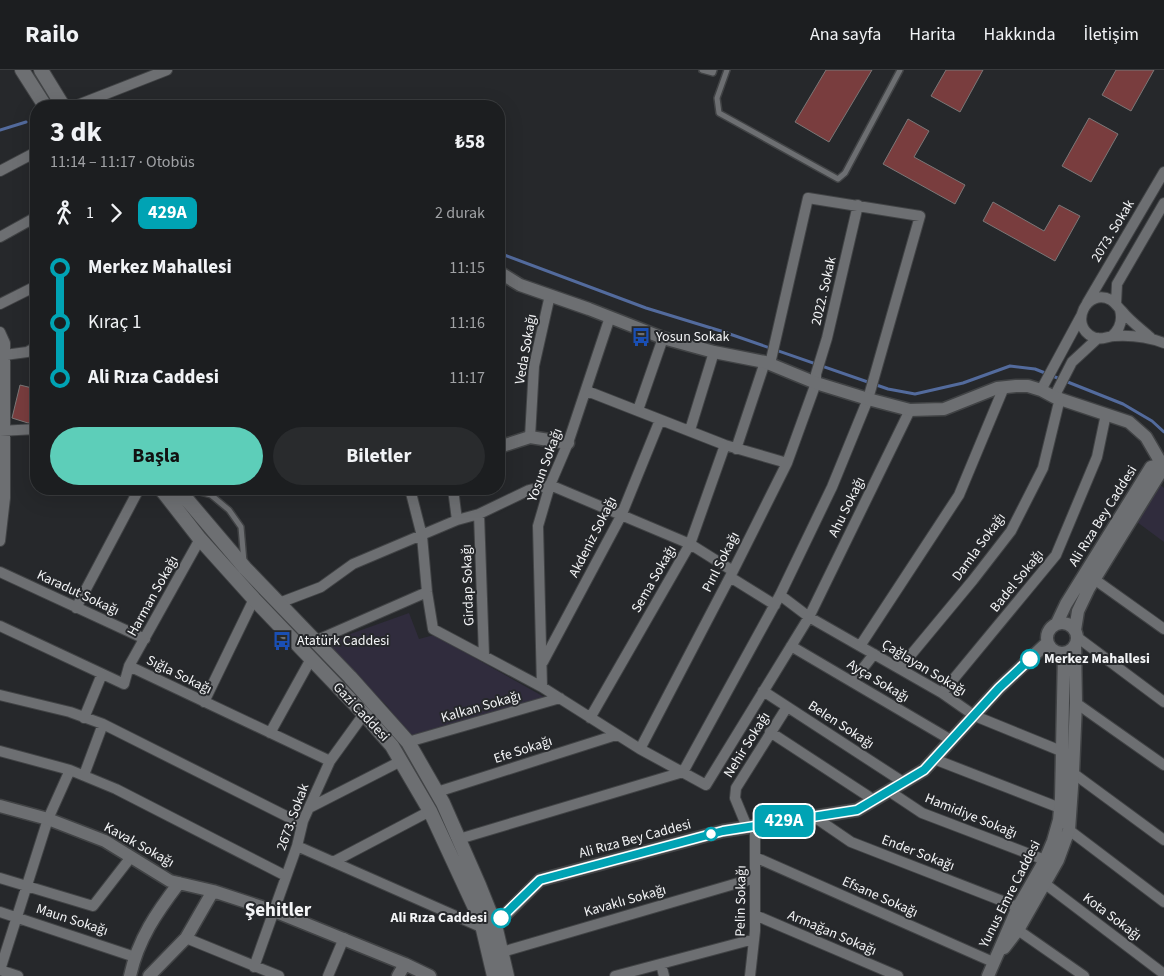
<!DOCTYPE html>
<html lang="tr">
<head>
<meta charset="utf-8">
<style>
  body { margin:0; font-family:"Source Sans 3",sans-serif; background:#292b2d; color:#f1f3f6; height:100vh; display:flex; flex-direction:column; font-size:19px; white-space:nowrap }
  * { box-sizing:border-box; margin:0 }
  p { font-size:16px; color:#a0a2a5 }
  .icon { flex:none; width:28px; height:28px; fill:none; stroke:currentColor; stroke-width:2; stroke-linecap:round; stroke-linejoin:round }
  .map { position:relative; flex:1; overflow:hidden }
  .side { position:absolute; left:30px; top:30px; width:475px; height:395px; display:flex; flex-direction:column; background:#1c1e20; border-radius:20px; box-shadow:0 5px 20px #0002,0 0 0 1px #3a3c3e }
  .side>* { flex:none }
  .badge { padding:0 10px; border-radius:8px; font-size:18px; line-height:32px }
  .map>.badge { position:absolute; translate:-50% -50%; box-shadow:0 0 0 2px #fff }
  .legs { display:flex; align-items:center; gap:8px; height:55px; padding:0 20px; font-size:16px }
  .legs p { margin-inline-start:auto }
  .overview { display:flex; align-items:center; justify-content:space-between; height:85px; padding:0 20px }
  h1 { font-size:28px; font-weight:700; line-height:38px }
  .primary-button { display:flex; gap:10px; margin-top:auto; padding:10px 20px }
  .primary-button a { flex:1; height:58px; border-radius:30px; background:#5dceb9; color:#111; font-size:20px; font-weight:700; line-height:58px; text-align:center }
  .primary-button a+a { background:#292b2d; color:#f1f3f6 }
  ul { padding:0 20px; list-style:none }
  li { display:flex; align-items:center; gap:18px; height:55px; font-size:19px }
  li i { display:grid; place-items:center; width:8px; height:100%; margin:0 6px; background:currentColor }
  li i::after { content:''; width:12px; height:12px; margin:-6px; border:4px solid; border-radius:50%; background:#1c1e20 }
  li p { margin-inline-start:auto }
  li:first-child i { background:linear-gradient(#0000 50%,currentColor 0) }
  li:last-child i { background:linear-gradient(currentColor 50%,#0000 0) }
  header { display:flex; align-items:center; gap:30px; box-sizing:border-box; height:70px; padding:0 25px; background:#1c1e20; border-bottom:1px solid #3a3c3e }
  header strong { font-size:24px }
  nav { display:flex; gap:28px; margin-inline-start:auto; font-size:18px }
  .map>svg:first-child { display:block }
  .education { fill:#302c3d }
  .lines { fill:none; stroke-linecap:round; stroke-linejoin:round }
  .stream { stroke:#536b9d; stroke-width:3 }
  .building { fill:#793d3e; stroke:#7b7777 }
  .service-casing { stroke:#414345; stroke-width:8 }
  .minor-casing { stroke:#414345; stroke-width:12 }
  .tertiary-casing { stroke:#414345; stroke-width:15 }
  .secondary-casing { stroke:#414345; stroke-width:16 }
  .service { stroke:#6d6f72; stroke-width:5 }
  .minor { stroke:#6d6f72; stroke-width:10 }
  .tertiary { stroke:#6d6f72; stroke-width:12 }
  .secondary { stroke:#6d6f72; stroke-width:14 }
  .line-1-casing { stroke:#fff; stroke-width:11 }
  .line-1 { stroke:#00a3b4; stroke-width:8 }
  .stop-1-dot { fill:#fff; stroke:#00a3b4; stroke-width:2.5 }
  .labels { text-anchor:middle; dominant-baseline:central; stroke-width:4; stroke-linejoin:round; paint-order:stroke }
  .street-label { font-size:14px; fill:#f3f4f6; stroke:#26282b }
  .poi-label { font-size:14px; fill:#f3f4f6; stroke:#26282b; text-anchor:start }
  .stop-label { font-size:14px; font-weight:bold; fill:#f3f4f6; stroke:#26282b; text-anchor:start }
  .district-label { font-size:19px; font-weight:bold; fill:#f3f4f6; stroke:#26282b }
</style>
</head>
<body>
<header>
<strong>Railo</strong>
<nav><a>Ana sayfa</a><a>Harita</a><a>Hakkında</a><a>İletişim</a></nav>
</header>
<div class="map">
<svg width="1164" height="906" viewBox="0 0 1164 906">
  <rect width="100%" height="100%" fill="#26282b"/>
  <!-- education -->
  <path class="education" d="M1156 411 1164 418V472L1133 449Z
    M409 543 419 569 434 565 546 628 409 666 388 637 325 573Z"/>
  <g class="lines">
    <!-- stream -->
    <path class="stream" d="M118 36 133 35 138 36
      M0 60 26 52
      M499 183 646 238 721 261 888 319 915 324 963 313 1010 296 1035 299 1123 334 1152 351 1164 362"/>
  </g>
  <!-- building -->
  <path class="building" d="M826 0H872L829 72 795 52Z
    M946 0H983L960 42 931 26Z
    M1116 0H1154L1131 41 1102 25Z
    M1089 48 1118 64 1091 112 1062 96Z
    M908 49 929 61 914 87 965 115 955 134 883 94Z
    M993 132 1044 161 1059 135 1080 146 1055 191 983 151Z
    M20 315 36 319V352L28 353 12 348Z"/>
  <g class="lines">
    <!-- service casing -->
    <g class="service-casing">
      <path id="service" d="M702 0 713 3 714 0
        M727 0 717 28 719 43 838 109 845 103 900 0
        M189 419 211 425 229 440 241 457 244 492"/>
    </g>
    <!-- minor casing -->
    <g class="minor-casing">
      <path id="minor" d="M75 36 167 0
        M0 101 36 82
        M0 167 36 147
        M1087 233 1164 102
        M0 234 36 216
        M1116 234 1117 214 1164 133
        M0 262 5 273V428L0 471
        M1112 266C1120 259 1123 251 1120 240
        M1150 267C1141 259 1130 251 1122 241 1118 238 1116 233 1111 230 1087 217 1068 255 1093 267 1101 271 1107 266 1115 266 1132 265 1148 267 1164 273
        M5 285 27 282 36 277
        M1041 320 1081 246
        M587 321 725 375 787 393
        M1054 327 1072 292 1098 268
        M638 340 663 268
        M690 360 714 282
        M0 361 36 359
        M530 367 534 296 550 225
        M736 379 765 292
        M410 419 422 466 427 522 433 559 542 617 640 679 706 715 809 547 910 340
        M453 419 457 450
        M479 444 484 586
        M0 502 145 569
        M730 507 775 535
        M1094 509 1164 559
        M780 525 809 547 942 623 975 646 1061 681
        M279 533 321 517 353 494 457 450 479 444 529 420 550 415 690 474 733 501
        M76 538 139 419
        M0 556 124 614 129 596 330 691
        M1077 567 1164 632
        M315 571 427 522
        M791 576 951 670
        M860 576 959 425 1004 317
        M543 592 621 446 660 350
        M129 596 200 469
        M900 598 973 510 1011 461 1043 398 1060 328
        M853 611 874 584
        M542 617 538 456 550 415 568 373 610 247
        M763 621 903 712
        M942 623 1056 485 1097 387 1106 344
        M0 625 70 642 103 654 302 754
        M204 632 254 529
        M1076 633 1164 695
        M84 648 102 604
        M590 648 690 474 725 375
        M770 662 874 730
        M270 663 311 589
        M408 672 560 628
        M640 679 733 501 787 393 816 313V304L827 268 858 135
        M0 681 70 700 116 719 286 806
        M934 689 1060 738
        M1073 703 1164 770
        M84 705 103 654
        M889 721 922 743 1045 790
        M437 722 616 665
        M309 738 401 691
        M813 746 851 772 1018 837
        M747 757 735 728 736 718 787 637
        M1069 760 1164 832
        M459 769 683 702 780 525 832 417 868 329 920 146 808 128 770 294
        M297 776 483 858
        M755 787 993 892
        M333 792 430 741
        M0 808 93 836 131 787
        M1044 813 1164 904
        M0 842 135 887
        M755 845 898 906
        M1018 860 1084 906
        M186 868 279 906
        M502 882 755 808
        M661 894 664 906
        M254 897 297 776 303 751 330 691 364 644
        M18 906 0 900 48 749 70 700
        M328 906 344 868
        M615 906 754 869
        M750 906 755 861V756"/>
    </g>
    <!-- tertiary casing -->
    <g class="tertiary-casing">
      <path id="tertiary" d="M499 202 520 215 589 239 663 268 714 282 765 292 816 313 868 329 910 340 944 339 997 318 1016 316H1028L1041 320 1054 327 1129 352 1146 367 1164 398
        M499 377 530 367 568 373
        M1047 568a15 15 0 1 1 30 0a15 15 0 1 1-30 0Z
        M1057 553 1066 534 1151 397 1161 395
        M1075 560 1078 541 1089 518 1160 403 1161 395
        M0 736 48 749 105 771 170 811 213 821 274 841 405 894 430 906
        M487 857 495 855 540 810 723 761 857 740 924 700 999 618 1047 573
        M1004 878 1018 860 1058 790 1069 760 1073 703 1076 633 1075 575
        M130 906C138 869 157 842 179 813
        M149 906 186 868 213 821
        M398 906 405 894
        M988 906 1018 837 1045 790 1053 771 1059 750 1061 728 1064 583"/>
    </g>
    <!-- secondary casing -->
    <g class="secondary-casing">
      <path id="secondary" d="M22 0 45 36
        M41 0 63 36
        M161 419 200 469 254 529 364 644 392 676 430 741 481 851 494 906
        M178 419 245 498 350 607 408 672 443 733 479 815 495 855 507 906"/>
    </g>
    <!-- service -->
    <use href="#service" class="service"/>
    <!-- minor -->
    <use href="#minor" class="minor"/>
    <!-- tertiary -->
    <use href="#tertiary" class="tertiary"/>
    <!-- secondary -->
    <use href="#secondary" class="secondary"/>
  </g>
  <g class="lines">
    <!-- line-1 casing -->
    <g class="line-1-casing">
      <path id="line-1" d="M501 848 540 810 723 761 857 740 924 700 999 618 1030 589"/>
    </g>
    <!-- line-1 -->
    <use href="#line-1" class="line-1"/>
  </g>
  <!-- icons -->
  <defs>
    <g id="bus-bare" transform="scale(1.5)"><path d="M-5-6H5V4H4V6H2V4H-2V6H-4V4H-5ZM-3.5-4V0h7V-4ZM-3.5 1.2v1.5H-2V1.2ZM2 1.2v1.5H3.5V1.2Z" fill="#1a4fb4" stroke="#26282b" stroke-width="2.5" paint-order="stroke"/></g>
  </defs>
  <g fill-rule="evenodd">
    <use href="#bus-bare" x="641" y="267"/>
    <use href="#bus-bare" x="282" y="571"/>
  </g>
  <!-- markers -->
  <g class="stop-1-dot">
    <circle cx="1030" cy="589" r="9"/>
    <circle cx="711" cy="764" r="6"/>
    <circle cx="501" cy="848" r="9"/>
  </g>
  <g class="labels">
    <!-- street labels -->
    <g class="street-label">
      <text transform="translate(1113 161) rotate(-59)">2073. Sokak</text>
      <text transform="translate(824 221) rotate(-77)">2022. Sokak</text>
      <text transform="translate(526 279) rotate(-80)">Veda Sokağı</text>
      <text transform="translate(545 395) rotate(-70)">Yosun Sokağı</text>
      <text transform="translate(847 437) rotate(-64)">Ahu Sokağı</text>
      <text transform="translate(1103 446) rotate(-58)">Ali Rıza Bey Caddesi</text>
      <text transform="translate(593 467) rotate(-63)">Akdeniz Sokağı</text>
      <text transform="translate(979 477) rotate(-54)">Damla Sokağı</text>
      <text transform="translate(721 492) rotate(-63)">Pırıl Sokağı</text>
      <text transform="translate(654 509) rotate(-60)">Sema Sokağı</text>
      <text transform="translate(1017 511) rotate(-51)">Badel Sokağı</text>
      <text transform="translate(468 515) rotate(-92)">Girdap Sokağı</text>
      <text transform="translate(78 523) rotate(25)">Karadut Sokağı</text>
      <text transform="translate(153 526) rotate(-61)">Harman Sokağı</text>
      <text transform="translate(924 598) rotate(31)">Çağlayan Sokağı</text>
      <text transform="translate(179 605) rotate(26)">Sığla Sokağı</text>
      <text transform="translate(878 611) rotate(31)">Ayça Sokağı</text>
      <text transform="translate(481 637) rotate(-16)">Kalkan Sokağı</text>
      <text transform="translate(361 642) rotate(47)">Gazi Caddesi</text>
      <text transform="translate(841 655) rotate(33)">Belen Sokağı</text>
      <text transform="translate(747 675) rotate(-58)">Nehir Sokağı</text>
      <text transform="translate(523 680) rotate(-18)">Efe Sokağı</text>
      <text transform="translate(971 746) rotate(22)">Hamidiye Sokağı</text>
      <text transform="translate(293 747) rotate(-70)">2673. Sokak</text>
      <text transform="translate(635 769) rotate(-15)">Ali Rıza Bey Caddesi</text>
      <text transform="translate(139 775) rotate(29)">Kavak Sokağı</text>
      <text transform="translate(918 783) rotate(21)">Ender Sokağı</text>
      <text transform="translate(1010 824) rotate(-63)">Yunus Emre Caddesi</text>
      <text transform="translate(880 827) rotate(24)">Efsane Sokağı</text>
      <text transform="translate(625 831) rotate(-16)">Kavaklı Sokağı</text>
      <text transform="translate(741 831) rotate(-89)">Pelin Sokağı</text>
      <text transform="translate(1112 847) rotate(37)">Kota Sokağı</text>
      <text transform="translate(72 850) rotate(18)">Maun Sokağı</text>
      <text transform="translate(832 863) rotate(23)">Armağan Sokağı</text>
    </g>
    <!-- poi labels -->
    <g class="poi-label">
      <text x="656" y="267">Yosun Sokak</text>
      <text x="297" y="571">Atatürk Caddesi</text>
    </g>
    <!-- stop labels -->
    <g class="stop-label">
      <text x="1044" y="589">Merkez Mahallesi</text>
      <text x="487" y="848" text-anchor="end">Ali Rıza Caddesi</text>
    </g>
    <!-- district labels -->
    <g class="district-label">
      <text x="278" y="840">Şehitler</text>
    </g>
  </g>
</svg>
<b class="badge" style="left:784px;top:751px;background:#00a3b4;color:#fff">429A</b>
<section class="side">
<div class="overview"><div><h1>3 dk</h1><p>11:14 – 11:17 · Otobüs</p></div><b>₺58</b></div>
<div class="legs"><svg class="icon" aria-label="walk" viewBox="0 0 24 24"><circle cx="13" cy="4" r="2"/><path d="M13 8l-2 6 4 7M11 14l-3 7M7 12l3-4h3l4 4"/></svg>1<svg class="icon" aria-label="forward" viewBox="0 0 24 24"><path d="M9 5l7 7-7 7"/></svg><b class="badge" style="background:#00a3b4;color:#fff">429A</b><p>2 durak</p></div>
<ul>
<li><i style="color:#00a3b4"></i><b>Merkez Mahallesi</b><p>11:15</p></li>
<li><i style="color:#00a3b4"></i><span>Kıraç 1</span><p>11:16</p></li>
<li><i style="color:#00a3b4"></i><b>Ali Rıza Caddesi</b><p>11:17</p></li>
</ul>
<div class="primary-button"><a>Başla</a><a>Biletler</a></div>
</section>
</div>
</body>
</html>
